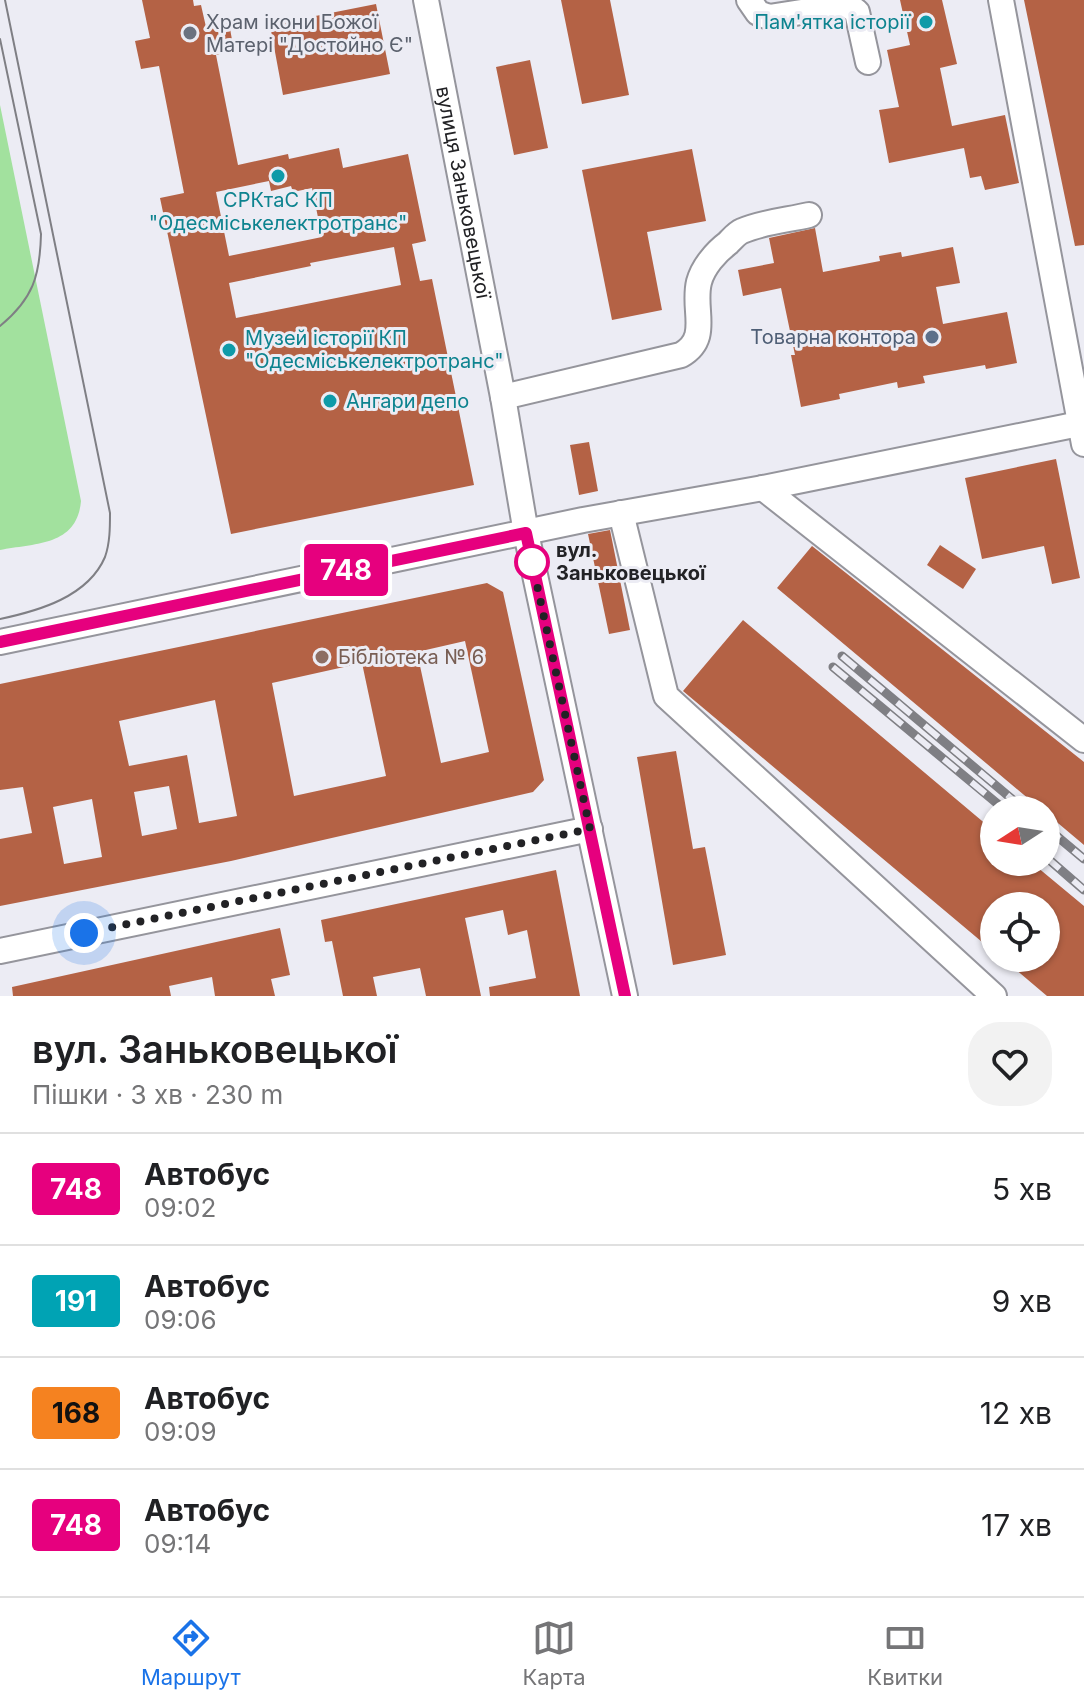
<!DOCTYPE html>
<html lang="uk">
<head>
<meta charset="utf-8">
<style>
  body { margin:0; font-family:Inter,sans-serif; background:#f2f2f2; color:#202124; height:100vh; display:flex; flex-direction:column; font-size:30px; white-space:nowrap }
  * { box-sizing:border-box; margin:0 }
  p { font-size:26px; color:#757577 }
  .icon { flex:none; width:44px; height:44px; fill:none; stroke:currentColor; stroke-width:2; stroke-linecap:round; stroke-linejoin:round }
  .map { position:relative; height:996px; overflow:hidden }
  .details { display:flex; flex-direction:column; background:#fff; flex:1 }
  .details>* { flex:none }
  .badge { padding:0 16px; border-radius:6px; font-size:28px; line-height:52px }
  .needle { width:52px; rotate:258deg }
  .controls { position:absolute; left:980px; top:796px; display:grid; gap:16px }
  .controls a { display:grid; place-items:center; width:80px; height:80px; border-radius:50%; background:#fff; box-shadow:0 2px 6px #0004; font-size:40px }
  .you { position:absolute; width:40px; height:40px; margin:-20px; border:6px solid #fff; border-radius:50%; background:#1a73e8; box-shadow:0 0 0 12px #1a73e833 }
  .map>.badge { position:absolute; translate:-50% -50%; box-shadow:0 0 0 4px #fff }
  .round { display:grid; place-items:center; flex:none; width:84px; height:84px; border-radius:32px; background:#f2f2f2 }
  .headline { display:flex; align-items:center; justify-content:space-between; height:136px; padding:0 32px }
  h1 { font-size:38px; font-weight:600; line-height:60px }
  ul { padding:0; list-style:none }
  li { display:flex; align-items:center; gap:24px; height:112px; padding:0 32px; border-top:2px solid #e0e0e0 }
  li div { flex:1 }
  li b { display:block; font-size:30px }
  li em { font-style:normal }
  li .badge { min-width:88px; font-weight:700; text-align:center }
  .menu { display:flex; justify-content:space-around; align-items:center; height:112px; border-top:2px solid #e0e0e0; background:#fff; font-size:22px; color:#757577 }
  .menu a { display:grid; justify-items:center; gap:4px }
  .menu .active { color:#1a73e8 }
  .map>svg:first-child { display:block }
  .green { fill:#a2e19e }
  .building { fill:#b46245; fill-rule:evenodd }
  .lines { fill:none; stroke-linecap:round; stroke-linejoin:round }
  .minor-casing { stroke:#95959c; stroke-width:28 }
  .minor { stroke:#fff; stroke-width:24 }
  .tram { stroke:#7f7f84; stroke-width:2 }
  .rail-casing { stroke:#7f7f84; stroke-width:9 }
  .rail { stroke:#ececf4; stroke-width:6; stroke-dasharray:18; stroke-linecap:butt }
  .line-casing { stroke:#fff; stroke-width:18 }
  .line { stroke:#e6007e; stroke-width:12 }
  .walk { stroke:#222225; stroke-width:8; stroke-dasharray:0 14.4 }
  .culture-dot { fill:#0f9aa8; stroke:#ececf4; stroke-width:3 }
  .worship-dot { fill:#6b7280; stroke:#ececf4; stroke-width:3 }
  .service-dot { fill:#5c6f8a; stroke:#ececf4; stroke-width:3 }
  .stop-dot { fill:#fff; stroke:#e6007e; stroke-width:4 }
  .education-dot { fill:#8d6e63; stroke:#ececf4; stroke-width:3 }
  .labels { text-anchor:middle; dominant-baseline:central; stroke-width:6; stroke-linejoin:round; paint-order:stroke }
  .worship-label { font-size:20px; fill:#5b616d; stroke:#ececf4; text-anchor:start }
  .culture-label { font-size:20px; fill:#0d838f; stroke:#ececf4; text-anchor:start }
  .street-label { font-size:20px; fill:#222225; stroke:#ececf4 }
  .service-label { font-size:20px; fill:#4e5e75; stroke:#ececf4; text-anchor:end }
  .stop-label { font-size:20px; font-weight:bold; fill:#222225; stroke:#ececf4; text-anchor:start }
  .education-label { font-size:20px; fill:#785e54; stroke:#ececf4; text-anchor:start }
</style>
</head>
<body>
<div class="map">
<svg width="1084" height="996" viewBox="0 0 1084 996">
  <rect width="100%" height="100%" fill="#ececf4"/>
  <!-- green -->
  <path class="green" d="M0 105 81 501C77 546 36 543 0 550Z"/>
  <!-- building -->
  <path class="building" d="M142 0H193L194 6 201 5 206 27 229 23 234 51 216 55 238 165 288 154 289 159 339 148 343 168 408 154 426 241 412 244 420 281 432 279 474 485 231 534 160 198 184 193 159 66 141 69 135 41 150 38ZM269 181 271 191 291 186 293 192 312 188 322 237 229 256 216 192ZM394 247 401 285 236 318 229 283 311 266 310 263Z
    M561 0H610L629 95 582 104Z
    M900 0H942L957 64 940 68 952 126 1005 115 1019 183 985 190 981 176 970 178 964 148 889 163 879 110 899 107 887 50 910 45Z
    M1024 0H1084V245L1075 246Z
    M376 4 390 74 283 95 270 25Z
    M530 60 548 148 514 155 496 67Z
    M692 149 706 221 647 232 662 310 612 320 582 170Z
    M815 228 823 272 880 261 879 256 901 252 902 257 953 247 960 283 936 287 943 324 1007 312 1017 363 986 369 985 365 923 376 925 383 898 388 897 382 839 394 840 399 801 407 791 355H795L781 288 743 296 738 270 774 263 769 238Z
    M589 442 598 491 579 495 570 445Z
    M1056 459 1080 578 1052 584 1044 546 982 559 965 478Z
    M610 530 630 630 609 634 588 534Z
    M940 545 976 569 963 589 927 565Z
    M812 546 1084 762V845L1046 813V810H1042L777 588Z
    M487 583 503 592 544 780 533 792 231 861 0 906V839L32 833 23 787 0 790V684ZM465 641 489 752 441 763 417 652ZM362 663 386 776 294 796 272 683ZM215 700 237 816 199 823 187 755 129 766 119 721ZM169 786 177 829 142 836 134 792ZM92 799 102 857 64 864 53 807Z
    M743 620 994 831V862H1031L1084 906V996H1047L1002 958H1046V906H994V952L683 691Z
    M676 751 693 849 705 847 726 955 673 965 637 757Z
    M556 870 580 996H490L489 987 536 978 527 930 508 935 503 910 465 918 481 996H426L420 968 373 977 377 996H343L332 941 325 942 321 920Z
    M280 928 290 975 271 979 275 996H215L212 977 169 986 171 996H13L12 987Z"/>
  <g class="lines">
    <!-- minor casing -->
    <g class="minor-casing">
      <g id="minor">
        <path id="s1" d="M426 0 503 397 526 533 625 996"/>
        <path d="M749 0 758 13 769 17 848 5 857 12 868 62"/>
        <path d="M1001 0 1084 444"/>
        <path d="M503 397 681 355C711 338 692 310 699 282 703 267 716 252 728 243 732 239 737 233 742 231 762 222 788 220 809 215"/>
        <path d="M763 488 1084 740"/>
        <path d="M621 513 666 696 994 996"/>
        <path d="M0 642 583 520 763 488 1079 424"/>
        <path d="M0 951 590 829"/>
      </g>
    </g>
    <!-- minor -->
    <use href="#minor" class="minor"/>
    <!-- tram -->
    <path class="tram" d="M0 39 41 234C40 276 33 299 0 326
      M0 619C38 611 88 597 105 557 110 543 110 527 110 513L5 0"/>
    <!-- rail casing -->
    <g class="rail-casing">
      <path id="rail" d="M842 656 1025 810
        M833 667 1005 810
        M1046 827 1084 859
        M1046 857 1084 890"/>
    </g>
    <!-- rail -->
    <use href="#rail" class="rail"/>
  </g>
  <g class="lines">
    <!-- line casing -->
    <g class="line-casing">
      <path id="line" d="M0 642 526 533 625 996"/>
    </g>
    <!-- line -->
    <use href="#line" class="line"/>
    <!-- walk -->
    <path class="walk" d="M84 933 590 829 532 562"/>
  </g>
  <!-- markers -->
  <g class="culture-dot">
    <circle cx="926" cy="22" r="8"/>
    <circle cx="278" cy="176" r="8"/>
    <circle cx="229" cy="350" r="8"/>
    <circle cx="330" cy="401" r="8"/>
  </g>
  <circle class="worship-dot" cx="190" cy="33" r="8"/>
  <circle class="service-dot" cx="932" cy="337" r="8"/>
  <circle class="stop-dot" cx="532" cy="562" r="16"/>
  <circle class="education-dot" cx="322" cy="657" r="8"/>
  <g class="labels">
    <!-- worship labels -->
    <g class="worship-label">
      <text x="206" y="22">Храм ікони Божої<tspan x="206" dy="23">Матері "Достойно Є"</tspan></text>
    </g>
    <!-- culture labels -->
    <g class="culture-label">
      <text x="910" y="22" text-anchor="end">Пам'ятка історії</text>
      <text x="278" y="200" text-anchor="middle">СРКтаС КП<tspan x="278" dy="23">"Одесміськелектротранс"</tspan></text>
      <text x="245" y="338">Музей історії КП<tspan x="245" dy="23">"Одесміськелектротранс"</tspan></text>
      <text x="346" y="401">Ангари депо</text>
    </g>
    <!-- street labels -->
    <g class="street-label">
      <text stroke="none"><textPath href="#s1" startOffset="196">вулиця Заньковецької</textPath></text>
    </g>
    <!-- service labels -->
    <g class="service-label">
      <text x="916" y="337">Товарна контора</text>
    </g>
    <!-- stop labels -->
    <g class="stop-label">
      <text x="556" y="550">вул.<tspan x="556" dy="23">Заньковецької</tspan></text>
    </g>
    <!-- education labels -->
    <g class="education-label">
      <text x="338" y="657">Бібліотека № 6</text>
    </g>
  </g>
</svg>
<div class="controls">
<a><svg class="needle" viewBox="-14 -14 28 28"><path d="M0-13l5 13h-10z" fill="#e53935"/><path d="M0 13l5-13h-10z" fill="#757577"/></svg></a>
<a><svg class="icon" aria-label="locate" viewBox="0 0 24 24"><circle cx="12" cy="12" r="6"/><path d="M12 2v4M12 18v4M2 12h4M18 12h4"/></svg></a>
</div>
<div class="you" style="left:84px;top:933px"></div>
<b class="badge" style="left:346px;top:570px;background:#e6007e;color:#fff">748</b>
</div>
<section class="details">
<div class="headline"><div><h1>вул. Заньковецької</h1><p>Пішки · 3 хв · 230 m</p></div><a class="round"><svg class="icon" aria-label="heart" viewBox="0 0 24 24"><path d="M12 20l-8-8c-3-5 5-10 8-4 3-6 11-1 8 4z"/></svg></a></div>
<ul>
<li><span class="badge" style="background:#e6007e;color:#fff">748</span><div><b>Автобус</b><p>09:02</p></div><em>5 хв</em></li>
<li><span class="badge" style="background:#00a3b4;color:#fff">191</span><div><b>Автобус</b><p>09:06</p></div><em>9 хв</em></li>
<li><span class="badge" style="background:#f58220;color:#111">168</span><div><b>Автобус</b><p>09:09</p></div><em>12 хв</em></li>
<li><span class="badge" style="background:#e6007e;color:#fff">748</span><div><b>Автобус</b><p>09:14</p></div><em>17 хв</em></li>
</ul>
</section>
<nav class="menu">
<a class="active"><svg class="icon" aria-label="directions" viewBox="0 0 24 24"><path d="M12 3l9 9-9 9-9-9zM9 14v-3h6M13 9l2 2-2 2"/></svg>Маршрут</a>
<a><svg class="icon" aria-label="map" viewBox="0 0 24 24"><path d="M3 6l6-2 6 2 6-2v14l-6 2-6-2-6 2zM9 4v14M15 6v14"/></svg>Карта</a>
<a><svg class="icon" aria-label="tickets" viewBox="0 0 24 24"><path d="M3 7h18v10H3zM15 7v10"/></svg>Квитки</a>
</nav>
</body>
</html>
